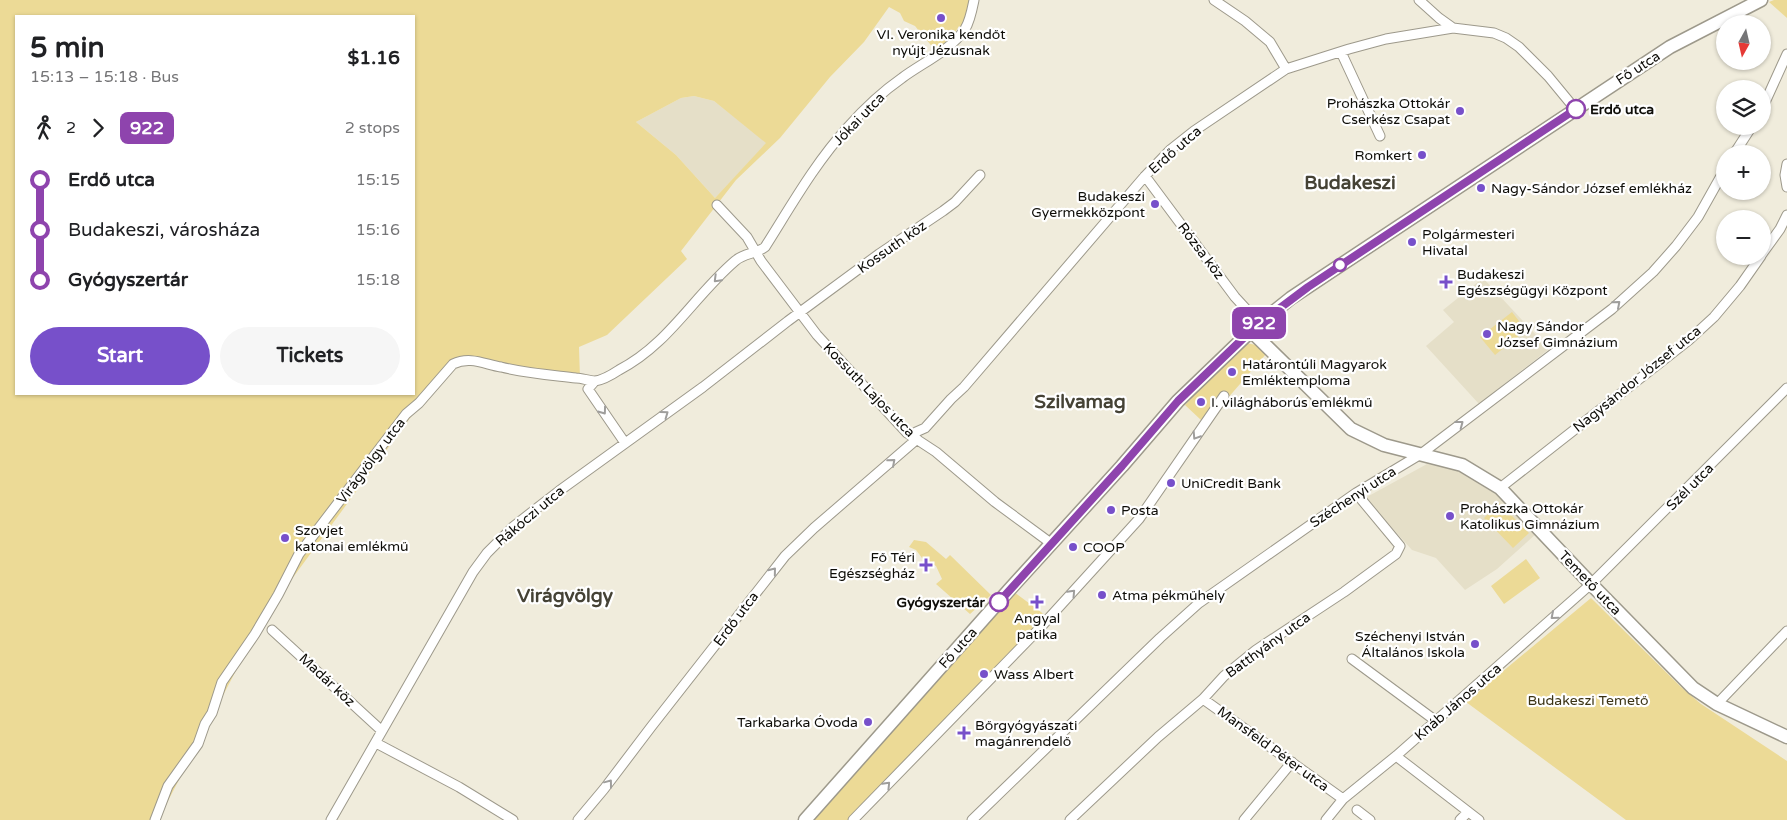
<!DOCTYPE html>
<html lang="en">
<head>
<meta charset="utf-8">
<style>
  body { margin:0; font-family:"Varela Round",sans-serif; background:#f6f6f6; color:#202124; height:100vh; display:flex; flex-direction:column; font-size:19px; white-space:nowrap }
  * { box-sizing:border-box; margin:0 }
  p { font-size:16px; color:#757577 }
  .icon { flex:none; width:28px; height:28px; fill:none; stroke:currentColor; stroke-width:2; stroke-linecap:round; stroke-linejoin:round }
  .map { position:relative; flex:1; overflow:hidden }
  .panel { position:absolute; left:15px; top:15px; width:400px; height:380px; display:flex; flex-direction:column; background:#fff; border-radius:0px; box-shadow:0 1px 4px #0004 }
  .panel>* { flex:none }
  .badge { padding:0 10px; border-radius:8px; font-size:18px; line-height:32px }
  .needle { width:32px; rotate:188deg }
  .buttons { position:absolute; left:1716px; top:15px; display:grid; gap:10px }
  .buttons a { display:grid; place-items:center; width:55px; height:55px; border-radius:50%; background:#fff; box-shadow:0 1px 4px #0004; font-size:25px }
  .map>.badge { position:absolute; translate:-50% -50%; box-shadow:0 0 0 2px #fff }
  .legs { display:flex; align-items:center; gap:8px; height:55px; padding:0 15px; font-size:16px }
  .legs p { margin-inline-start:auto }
  .overview { display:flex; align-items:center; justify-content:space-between; height:85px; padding:0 15px }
  h1 { font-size:28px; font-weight:800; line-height:38px }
  .action { display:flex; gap:10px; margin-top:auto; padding:10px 15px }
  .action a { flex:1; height:58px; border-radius:30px; background:#7750ca; color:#fff; font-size:20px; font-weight:800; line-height:58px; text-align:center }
  .action a+a { background:#f6f6f6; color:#202124 }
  ul { padding:0 15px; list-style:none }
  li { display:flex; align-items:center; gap:18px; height:50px; font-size:19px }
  li i { display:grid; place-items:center; width:8px; height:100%; margin:0 6px; background:currentColor }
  li i::after { content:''; width:12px; height:12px; margin:-6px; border:4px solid; border-radius:50%; background:#fff }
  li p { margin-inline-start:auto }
  li:first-child i { background:linear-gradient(#0000 50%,currentColor 0) }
  li:last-child i { background:linear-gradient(currentColor 50%,#0000 0) }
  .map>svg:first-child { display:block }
  .built { fill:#e5dfc8 }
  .green { fill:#ecda96; fill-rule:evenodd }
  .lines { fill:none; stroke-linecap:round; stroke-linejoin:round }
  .minor-casing { stroke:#9d998b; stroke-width:11 }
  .secondary-casing { stroke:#9d998b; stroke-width:15 }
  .minor { stroke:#fff; stroke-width:9 }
  .secondary { stroke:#fff; stroke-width:12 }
  .oneway { stroke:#9f9e9c }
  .line-1-casing { stroke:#fff; stroke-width:11 }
  .line-1 { stroke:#8e44ad; stroke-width:8 }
  .poi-dot { fill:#7750ca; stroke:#fff; stroke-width:2 }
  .stop-1-dot { fill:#fff; stroke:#8e44ad; stroke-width:2.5 }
  .labels { text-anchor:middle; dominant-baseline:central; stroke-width:4.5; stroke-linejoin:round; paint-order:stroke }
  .poi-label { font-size:14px; fill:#0e0d08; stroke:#fff; text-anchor:start }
  .street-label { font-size:14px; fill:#0e0d08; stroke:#fff }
  .stop-label { font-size:14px; font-weight:bold; fill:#0e0d08; stroke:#fff; text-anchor:start }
  .park-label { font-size:14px; fill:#3c3415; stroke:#fff }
  .district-label { font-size:19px; font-weight:bold; fill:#454235; stroke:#fff }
</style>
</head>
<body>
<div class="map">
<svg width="1787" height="820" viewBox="0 0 1787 820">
  <rect width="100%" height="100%" fill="#f0ecdc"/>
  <!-- built -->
  <path class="built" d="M694 96 714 101 767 143 715 198 676 155 636 122 681 98Z
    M1483 278 1549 349 1479 404 1426 346 1454 322 1443 310Z
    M1427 464 1456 470 1502 498 1537 533 1497 569 1465 590 1436 558 1412 550 1365 498Z"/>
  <!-- green -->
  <path class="green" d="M0 0H970L962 27 959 26 953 36 947 35V41L935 50 915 26 904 21 900 13 889 7 864 42 830 77 780 138 736 180 681 251 687 259 607 335 579 347 580 378 459 361 435 384 264 617 158 820H0ZM16 16H414V394H16ZM694 96 714 101 766 143 715 198 676 155 636 122 681 98Z
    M1774 0H1787V18L1769 2Z
    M1512 312 1526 330 1495 355 1480 337Z
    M1246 343 1256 345 1266 354 1227 399 1220 396 1201 420 1185 405 1238 349Z
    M1499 503 1529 533 1513 548 1484 518Z
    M914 540 926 542 946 559 950 555 991 595 970 614 936 584 942 579 936 566 922 558 916 550 909 547Z
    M1526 559 1540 578 1504 604 1491 586Z
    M1010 589 1049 618 853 820H805Z
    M1591 598 1681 687 1701 704 1787 761V820H1626L1466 702Z"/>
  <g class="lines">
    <!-- minor casing -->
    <g class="minor-casing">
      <path id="minor" d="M1214 0 1245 21 1270 42 1286 69
        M1419 0 1439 18 1453 28
        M1341 52 1380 136
        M1762 109 1787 54
        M1734 154 1752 126
        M1787 164 1785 175 1787 187
        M1145 176 1235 297 1259 323
        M717 205 747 237 761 261 817 335 907 433 936 452 995 502 1052 544
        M1762 254 1780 229 1787 215
        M595 381 588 389 625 443
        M912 437 916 432 925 428 951 399 964 387 1145 176 1170 150 1194 131 1286 69 1349 49 1386 39 1453 28 1494 33 1506 38 1519 47 1548 76 1576 110
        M1500 488 1689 340 1714 317 1740 286 1761 256
        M272 630 382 731
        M1352 659 1436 721
        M1203 699 1343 799
        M1717 704 1787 631
        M376 743 459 787 513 820
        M1396 756 1479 820
        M1357 810 1370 820
        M155 820 168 786 198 744 205 724 212 713 222 682 255 634 278 595 299 554 406 414 419 403 453 364C470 356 484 364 501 367 525 373 551 375 576 378 582 378 589 381 595 381 603 380 613 374 619 370 668 345 694 296 735 261 744 253 756 254 765 247 791 206 815 163 848 127 864 109 882 92 902 78 922 63 950 51 965 29 970 21 972 10 974 0
        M331 820 473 572 487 553 514 526 559 491 703 387 788 321 879 254 943 211 955 202 980 175
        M578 820 604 789 651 727 785 556 814 528 917 439
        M853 820 1039 629 1139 519 1224 396
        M972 820 1160 638 1199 603 1356 493 1421 454 1612 309 1653 272 1676 246 1698 217 1725 169
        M1070 820 1158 737 1203 699 1224 676 1256 650 1344 592 1396 554 1400 546 1356 493
        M1244 820 1292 762
        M1326 820 1343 799 1396 756 1591 584 1787 388
        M1460 820 1468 812"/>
    </g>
    <!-- secondary casing -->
    <g class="secondary-casing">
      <path id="secondary" d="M1251 331 1351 429 1384 445 1462 465 1500 488 1591 584 1693 688 1717 704 1787 737
        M805 820 1010 589 1122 466 1178 401 1256 326 1291 298 1324 276 1670 47 1761 0"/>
    </g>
    <!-- minor -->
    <use href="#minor" class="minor"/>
    <!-- secondary -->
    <use href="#secondary" class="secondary"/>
  </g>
  <!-- one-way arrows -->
  <defs><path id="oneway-chevron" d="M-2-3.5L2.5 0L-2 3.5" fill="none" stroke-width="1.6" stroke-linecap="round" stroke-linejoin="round" transform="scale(1.25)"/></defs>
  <g class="oneway">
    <use href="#oneway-chevron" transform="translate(717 279) rotate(135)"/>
    <use href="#oneway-chevron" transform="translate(1617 304) rotate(-41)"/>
    <use href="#oneway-chevron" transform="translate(603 411) rotate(54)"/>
    <use href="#oneway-chevron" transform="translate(665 414) rotate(-36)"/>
    <use href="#oneway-chevron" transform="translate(1460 424) rotate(-37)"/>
    <use href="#oneway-chevron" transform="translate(1196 436) rotate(123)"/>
    <use href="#oneway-chevron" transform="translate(892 462) rotate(-41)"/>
    <use href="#oneway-chevron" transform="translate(773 571) rotate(-51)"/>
    <use href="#oneway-chevron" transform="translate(1072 593) rotate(-47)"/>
    <use href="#oneway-chevron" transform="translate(1554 616) rotate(139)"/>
    <use href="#oneway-chevron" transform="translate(609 783) rotate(-53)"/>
    <use href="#oneway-chevron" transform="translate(887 785) rotate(-46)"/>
  </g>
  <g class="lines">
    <!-- line-1 casing -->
    <g class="line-1-casing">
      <path id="line-1" d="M999 602 1122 466 1178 401 1256 326 1308 287 1576 109"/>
    </g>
    <!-- line-1 -->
    <use href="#line-1" class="line-1"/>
  </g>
  <!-- markers -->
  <g class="poi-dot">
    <circle cx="941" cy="18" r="5"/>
    <circle cx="1460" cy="111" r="5"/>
    <circle cx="1422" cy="155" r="5"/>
    <circle cx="1481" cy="188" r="5"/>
    <circle cx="1155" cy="204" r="5"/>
    <circle cx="1412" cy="242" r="5"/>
    <path d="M1443.5 274.5h5v5h5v5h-5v5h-5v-5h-5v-5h5z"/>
    <circle cx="1487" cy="334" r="5"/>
    <circle cx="1232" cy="372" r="5"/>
    <circle cx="1201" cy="402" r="5"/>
    <circle cx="1171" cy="483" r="5"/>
    <circle cx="1111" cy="510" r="5"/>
    <circle cx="1450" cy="516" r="5"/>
    <circle cx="285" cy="538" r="5"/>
    <circle cx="1073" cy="547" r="5"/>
    <path d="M923.5 557.5h5v5h5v5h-5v5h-5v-5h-5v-5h5z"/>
    <circle cx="1102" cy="595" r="5"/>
    <path d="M1034.5 594.5h5v5h5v5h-5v5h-5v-5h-5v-5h5z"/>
    <circle cx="1475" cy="644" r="5"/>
    <circle cx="984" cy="674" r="5"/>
    <circle cx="868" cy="722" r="5"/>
    <path d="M961.5 725.5h5v5h5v5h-5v5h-5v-5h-5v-5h5z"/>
  </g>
  <g class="stop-1-dot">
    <circle cx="1576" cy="109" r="9"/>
    <circle cx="1340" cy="265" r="6"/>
    <circle cx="999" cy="602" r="9"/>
  </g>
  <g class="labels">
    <!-- poi labels -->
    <g class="poi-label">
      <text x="941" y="34" text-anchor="middle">VI. Veronika kendőt<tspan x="941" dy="16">nyújt Jézusnak</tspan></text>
      <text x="1450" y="103" text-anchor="end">Prohászka Ottokár<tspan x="1450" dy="16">Cserkész Csapat</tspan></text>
      <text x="1412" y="155" text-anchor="end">Romkert</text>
      <text x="1491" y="188">Nagy-Sándor József emlékház</text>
      <text x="1145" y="196" text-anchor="end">Budakeszi<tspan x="1145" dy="16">Gyermekközpont</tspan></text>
      <text x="1422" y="234">Polgármesteri<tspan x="1422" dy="16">Hivatal</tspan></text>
      <text x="1457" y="274">Budakeszi<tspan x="1457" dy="16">Egészségügyi Központ</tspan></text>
      <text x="1497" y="326">Nagy Sándor<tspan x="1497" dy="16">József Gimnázium</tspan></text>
      <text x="1242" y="364">Határontúli Magyarok<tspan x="1242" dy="16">Emléktemploma</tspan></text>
      <text x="1211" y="402">I. világháborús emlékmű</text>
      <text x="1181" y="483">UniCredit Bank</text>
      <text x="1460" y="508">Prohászka Ottokár<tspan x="1460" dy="16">Katolikus Gimnázium</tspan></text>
      <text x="1121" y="510">Posta</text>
      <text x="295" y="530">Szovjet<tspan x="295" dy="16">katonai emlékmű</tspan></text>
      <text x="1083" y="547">COOP</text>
      <text x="915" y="557" text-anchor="end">Fő Téri<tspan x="915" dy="16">Egészségház</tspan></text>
      <text x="1112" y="595">Atma pékműhely</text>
      <text x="1037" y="618" text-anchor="middle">Angyal<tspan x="1037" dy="16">patika</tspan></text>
      <text x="1465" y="636" text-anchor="end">Széchenyi István<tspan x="1465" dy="16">Általános Iskola</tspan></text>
      <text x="994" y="674">Wass Albert</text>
      <text x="858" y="722" text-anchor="end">Tarkabarka Óvoda</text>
      <text x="975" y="725">Bőrgyógyászati<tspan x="975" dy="16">magánrendelő</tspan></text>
    </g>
    <!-- street labels -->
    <g class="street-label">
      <text transform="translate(1638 68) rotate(-33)">Fő utca</text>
      <text transform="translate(859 119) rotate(-46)">Jókai utca</text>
      <text transform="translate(1175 150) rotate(-41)">Erdő utca</text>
      <text transform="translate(892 247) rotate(-35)">Kossuth köz</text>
      <text transform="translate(1201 251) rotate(53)">Rózsa köz</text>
      <text transform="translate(1637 379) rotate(-39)">Nagysándor József utca</text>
      <text transform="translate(869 390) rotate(46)">Kossuth Lajos utca</text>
      <text transform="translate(371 461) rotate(-53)">Virágvölgy utca</text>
      <text transform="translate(1690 487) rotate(-45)">Szél utca</text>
      <text transform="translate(1353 497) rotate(-33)">Széchenyi utca</text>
      <text transform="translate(530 516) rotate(-40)">Rákóczi utca</text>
      <text transform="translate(1590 583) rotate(46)">Temető utca</text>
      <text transform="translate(736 619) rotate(-53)">Erdő utca</text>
      <text transform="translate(1268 645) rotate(-36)">Batthyány utca</text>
      <text transform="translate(958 648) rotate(-48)">Fő utca</text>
      <text transform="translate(327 680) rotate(43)">Madár köz</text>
      <text transform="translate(1458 702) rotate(-41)">Knáb János utca</text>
      <text transform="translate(1273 749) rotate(36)">Mansfeld Péter utca</text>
    </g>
    <!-- stop labels -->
    <g class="stop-label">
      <text x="1590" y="109">Erdő utca</text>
      <text x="985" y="602" text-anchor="end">Gyógyszertár</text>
    </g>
    <!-- park labels -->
    <g class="park-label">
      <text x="1588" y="700">Budakeszi Temető</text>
    </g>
    <!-- district labels -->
    <g class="district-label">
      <text x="1350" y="183">Budakeszi</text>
      <text x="1080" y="402">Szilvamag</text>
      <text x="565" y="596">Virágvölgy</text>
    </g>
  </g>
</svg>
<div class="buttons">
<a><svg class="needle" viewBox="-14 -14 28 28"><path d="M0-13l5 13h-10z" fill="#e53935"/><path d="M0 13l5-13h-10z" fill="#757577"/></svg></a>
<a><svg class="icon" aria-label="layers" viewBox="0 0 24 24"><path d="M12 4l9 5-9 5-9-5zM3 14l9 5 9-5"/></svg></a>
<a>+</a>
<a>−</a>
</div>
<b class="badge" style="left:1259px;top:323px;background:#8e44ad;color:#fff">922</b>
<section class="panel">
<div class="overview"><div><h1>5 min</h1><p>15:13 – 15:18 · Bus</p></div><b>$1.16</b></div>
<div class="legs"><svg class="icon" aria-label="walk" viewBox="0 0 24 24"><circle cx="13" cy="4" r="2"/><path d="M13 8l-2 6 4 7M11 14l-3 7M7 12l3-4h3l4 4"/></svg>2<svg class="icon" aria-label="forward" viewBox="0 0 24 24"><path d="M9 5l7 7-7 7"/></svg><b class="badge" style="background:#8e44ad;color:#fff">922</b><p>2 stops</p></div>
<ul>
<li><i style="color:#8e44ad"></i><b>Erdő utca</b><p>15:15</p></li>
<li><i style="color:#8e44ad"></i><span>Budakeszi, városháza</span><p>15:16</p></li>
<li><i style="color:#8e44ad"></i><b>Gyógyszertár</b><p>15:18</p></li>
</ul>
<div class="action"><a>Start</a><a>Tickets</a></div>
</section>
</div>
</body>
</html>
